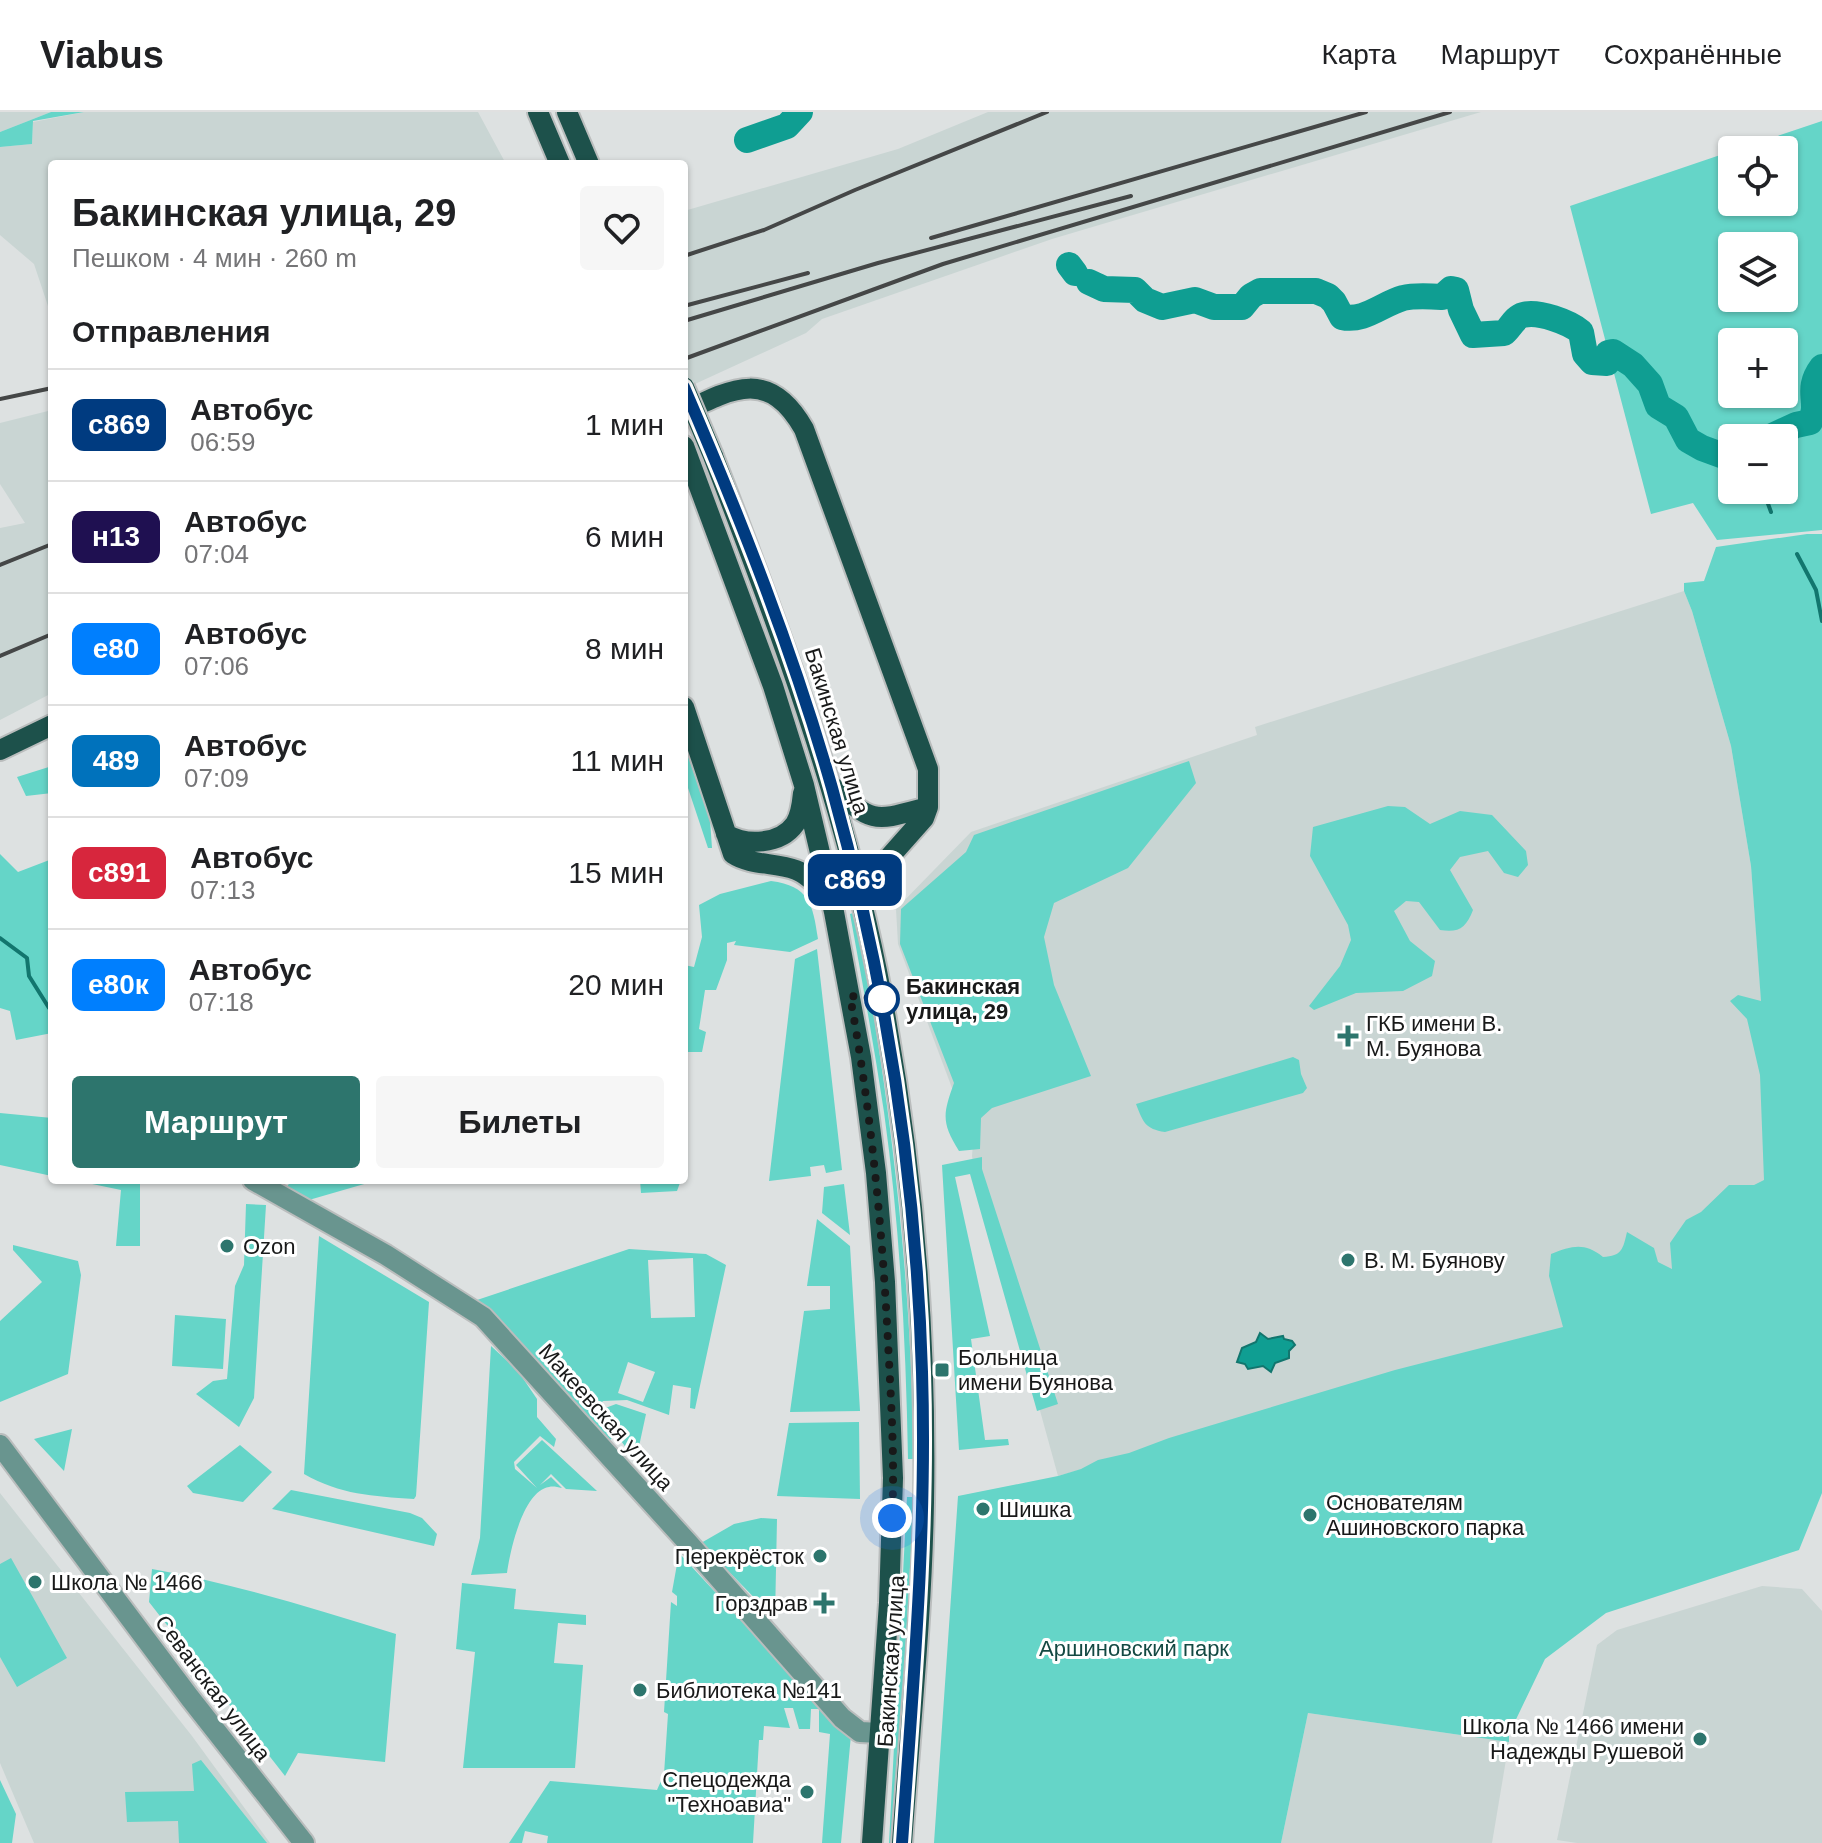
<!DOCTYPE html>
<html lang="ru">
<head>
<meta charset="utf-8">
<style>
  body { margin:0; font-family:Helvetica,sans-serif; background:#f6f6f6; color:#202124; height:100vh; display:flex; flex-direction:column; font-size:30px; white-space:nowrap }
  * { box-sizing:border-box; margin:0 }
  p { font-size:26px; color:#757577 }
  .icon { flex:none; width:44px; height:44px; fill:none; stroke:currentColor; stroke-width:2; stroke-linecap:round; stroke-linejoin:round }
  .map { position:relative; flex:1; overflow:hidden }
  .details { position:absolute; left:48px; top:48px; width:640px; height:1024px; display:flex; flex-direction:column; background:#fff; border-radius:8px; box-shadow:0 2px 6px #0004 }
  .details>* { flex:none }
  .badge { padding:0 16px; border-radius:12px; font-size:28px; line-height:52px }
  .tools { position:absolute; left:1718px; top:24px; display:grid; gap:16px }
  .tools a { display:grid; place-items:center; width:80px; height:80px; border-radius:8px; background:#fff; box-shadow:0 2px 6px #0004; font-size:40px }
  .you { position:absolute; width:40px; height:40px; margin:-20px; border:6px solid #fff; border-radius:50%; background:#1a73e8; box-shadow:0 0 0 12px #1a73e833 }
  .map>.badge { position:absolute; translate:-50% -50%; box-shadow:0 0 0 4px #fff }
  h2 { padding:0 24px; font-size:30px; line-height:72px }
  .round { display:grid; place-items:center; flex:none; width:84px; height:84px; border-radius:8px; background:#f6f6f6 }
  .head { display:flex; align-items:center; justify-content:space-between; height:136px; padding:0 24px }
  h1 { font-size:38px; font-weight:800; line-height:60px }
  .primary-button { display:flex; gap:16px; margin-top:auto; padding:16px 24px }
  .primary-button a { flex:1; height:92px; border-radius:8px; background:#2d756d; color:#fff; font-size:32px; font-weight:800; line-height:92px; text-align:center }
  .primary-button a+a { background:#f6f6f6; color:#202124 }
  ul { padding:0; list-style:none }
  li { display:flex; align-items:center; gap:24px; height:112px; padding:0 24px; border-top:2px solid #e0e0e0 }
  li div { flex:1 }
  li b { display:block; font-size:30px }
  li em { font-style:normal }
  li .badge { min-width:88px; font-weight:700; text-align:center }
  header { display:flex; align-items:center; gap:48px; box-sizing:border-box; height:112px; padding:0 40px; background:#fff; border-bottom:2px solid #e0e0e0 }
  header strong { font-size:38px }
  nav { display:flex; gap:44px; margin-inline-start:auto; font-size:28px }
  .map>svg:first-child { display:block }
  .built { fill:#c9d5d3 }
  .green { fill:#65d5c8; fill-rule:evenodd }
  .water { fill:#0f9e92; stroke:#12766e; stroke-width:2 }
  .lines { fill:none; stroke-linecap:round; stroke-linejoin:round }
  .stream { stroke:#12766e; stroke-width:4 }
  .river { stroke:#0f9e92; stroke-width:26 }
  .minor-casing { stroke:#babdbd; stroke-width:24 }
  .major-casing { stroke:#babdbd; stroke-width:24 }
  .minor { stroke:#69958f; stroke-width:20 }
  .major { stroke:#1d514b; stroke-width:20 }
  .rail { stroke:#454747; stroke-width:4 }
  .major-bridge-casing { stroke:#babdbd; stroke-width:24; stroke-linecap:butt }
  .major-bridge { stroke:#1d514b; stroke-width:20 }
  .line-casing { stroke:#fff; stroke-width:18 }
  .line { stroke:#003b80; stroke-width:12 }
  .walk { stroke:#181919; stroke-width:8; stroke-dasharray:0 14.4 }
  .stop-dot { fill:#fff; stroke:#003b80; stroke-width:4 }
  .poi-dot { fill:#2d756d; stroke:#fff; stroke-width:3 }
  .labels { text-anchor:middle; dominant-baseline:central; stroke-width:6; stroke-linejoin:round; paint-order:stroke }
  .street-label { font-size:22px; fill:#181919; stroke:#fff }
  .stop-label { font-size:22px; font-weight:bold; fill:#181919; stroke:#fff; text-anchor:start }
  .poi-label { font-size:22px; fill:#181919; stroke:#fff; text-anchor:start }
  .park-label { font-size:22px; fill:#144943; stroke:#fff }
</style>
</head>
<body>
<header>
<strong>Viabus</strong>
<nav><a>Карта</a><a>Маршрут</a><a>Сохранённые</a></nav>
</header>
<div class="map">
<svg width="1822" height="1731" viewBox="0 0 1822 1731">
  <rect width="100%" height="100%" fill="#dde1e1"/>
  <!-- built -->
  <path class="built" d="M0 0H51L0 20Z
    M84 0H478L506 52H52V206L34 152 0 123V35L32 32 33 10Z
    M988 0H1481L1052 127 822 207 806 221 684 277V99L898 37Z
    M52 298V581L0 608V416L25 411 0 372V311Z
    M1684 479 1692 499 1731 634 1751 754 1780 1133 1626 1202 1058 1364 975 1062 972 1044 973 1032 898 832 896 797 971 720 1257 623 1255 615Z
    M0 1381 192 1624 270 1731H34L0 1651Z
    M1762 1474 1802 1477 1822 1499V1731H1577L1557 1728 1597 1533 1617 1518Z
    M1308 1601 1509 1630 1492 1731H1281Z"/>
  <!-- green -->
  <path class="green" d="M51 0H84L33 9 32 32 0 35V20Z
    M1822 9V418L1717 428 1693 391 1651 402 1570 94 1732 39V90H1784V38H1736ZM1732 134H1784V186H1732ZM1784 230V282H1732V230ZM1732 326H1784V378H1732Z
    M1807 422H1822V1381L1799 1438 1606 1501 1545 1547 1509 1622V1630L1308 1601 1281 1731H934L958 1384 1058 1364 1081 1357 1098 1348 1129 1341 1169 1326 1395 1258 1563 1215 1549 1164 1551 1142C1572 1134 1584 1130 1603 1145 1622 1144 1623 1137 1627 1120L1654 1136 1658 1150 1672 1157 1670 1131 1686 1108 1701 1100 1729 1073H1754L1764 1068 1760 963 1747 907 1730 889 1738 883 1761 889 1751 754 1731 634 1692 499 1684 479V471L1704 469 1716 435Z
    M684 632 710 708 712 736H708L684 664Z
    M1189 649 1196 671 1128 756 1054 791 1044 825 1054 873 1091 964 992 996 981 1006 980 1037 959 1039C941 1010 943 1002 954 971L900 832 901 797 966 740 974 723Z
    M52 654V681L26 684 17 665Z
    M1388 694 1405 695 1430 712 1460 699 1492 703 1526 739 1528 753 1518 765 1504 761 1488 739 1460 745 1450 758 1473 798C1466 816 1459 821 1440 818L1419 790 1406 789 1394 799 1410 829 1435 849 1432 864 1403 879 1356 881 1314 898 1309 894 1340 854 1351 828 1348 813 1310 744 1313 715Z
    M0 742 18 760 52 747V921L16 928 10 899 0 896Z
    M771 769C809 774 813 792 818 827L790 840 734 833 736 829 727 831V848L716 878H705L699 917 706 920 702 940H684V853L694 855 702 825 699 793 720 782Z
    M856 800C890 985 911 1159 914 1347H908C906 1232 900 1115 884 1000 874 934 862 868 850 802Z
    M817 837 842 1058 826 1061 824 1053 810 1055 811 1064 769 1069 795 847Z
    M1293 945 1299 948 1301 962 1307 976 1303 981 1165 1020C1145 1017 1143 1010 1136 992Z
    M0 1001 52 1006V1064L0 1053Z
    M982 1045V1057L1058 1292 1037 1299 970 1062 955 1065 990 1224 971 1227 985 1328 1008 1327 1009 1333 959 1338 942 1053Z
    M73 1068H140V1134H116L121 1078Z
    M292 1068H378L302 1090 285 1077Z
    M640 1068H681L677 1079 641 1081Z
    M844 1072 850 1123 822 1101 824 1075Z
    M246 1092 266 1093 254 1286 239 1315 196 1282 213 1269 227 1267 235 1174 244 1153Z
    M817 1107 850 1134 860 1299 790 1300 804 1199 830 1197V1174H807Z
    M319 1124 429 1190 416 1384 414 1387C372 1384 341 1383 304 1362Z
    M13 1133 78 1149 81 1163 68 1262 0 1290V1209L42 1170 13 1138Z
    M629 1137 706 1142 726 1153 695 1297 690 1296 691 1276 673 1273 669 1303 627 1288 603 1289 595 1298 610 1315 600 1298 616 1292 646 1302 638 1339 627 1337 616 1322 607 1331 477 1188ZM693 1146 695 1205 651 1206 648 1148ZM628 1250 655 1260 643 1290 618 1281Z
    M175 1203 226 1207 223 1257 172 1254Z
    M491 1234 518 1259 537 1287V1305L556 1327 554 1335 540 1324 514 1350 515 1357 537 1376 516 1353 542 1328 597 1379 566 1377 551 1362 540 1373 551 1365 562 1376C557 1375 553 1374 549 1375 523 1379 510 1439 507 1461L471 1463 480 1426Z
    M859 1310 860 1387 777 1384 789 1311Z
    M72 1317 64 1359 34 1327Z
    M240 1333 272 1360 243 1390 193 1381 187 1374Z
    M291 1378 410 1401 422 1406 437 1422 434 1434 272 1397Z
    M907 1385H914L896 1703 894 1731H889Z
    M761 1406 777 1407 775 1507 701 1431 734 1412Z
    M679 1441 811 1584 819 1597 820 1587 851 1623 841 1731H822L830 1622 819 1620V1597H811L810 1617H799L793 1596H784L790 1616 764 1614 763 1628H759L753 1731H547L548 1724 525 1719 522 1731H509L550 1669 657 1678 664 1662 668 1602 664 1600 671 1490 677 1494V1484L672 1480Z
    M11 1446 67 1546 17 1575 0 1545V1452Z
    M152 1457C236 1472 315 1497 396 1522L385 1650 298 1641 285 1664 149 1490Z
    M462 1471 516 1477 514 1497 586 1503V1513L558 1511 554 1551 583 1553 575 1656H463L475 1540 456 1537Z
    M201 1648 267 1731H179L178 1709 127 1710 125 1680 194 1679 192 1652Z
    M0 1668 16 1702 12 1731H0Z"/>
  <!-- water -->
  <path class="water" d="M1260 1221 1268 1227 1283 1224 1284 1227 1292 1229 1295 1233 1289 1239V1246L1275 1251 1271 1260 1263 1254 1248 1257 1245 1252 1237 1250 1242 1236 1256 1230Z"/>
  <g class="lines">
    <!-- stream -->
    <path class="stream" d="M1763 378 1771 400
      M1797 442 1816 478 1822 509
      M0 826 27 846 29 864 49 896"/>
    <!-- river -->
    <path class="river" d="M747 28 787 14 800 0
      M1069 153 1075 161
      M1089 170 1104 177 1135 178 1145 188 1162 195 1195 188 1214 195H1242L1251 184 1260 179H1316L1328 184 1334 190 1342 205C1364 210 1382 192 1403 186 1415 183 1429 184 1442 185L1451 177 1456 178 1461 198 1473 223 1504 221C1510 216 1515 205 1523 203 1539 199 1569 210 1581 220L1585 242 1592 250 1607 251 1608 241 1613 240 1633 253 1650 272 1658 294 1676 305 1688 328 1702 336 1732 347
      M1768 326 1796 313 1810 310C1821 290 1804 279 1822 255"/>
    <!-- minor casing -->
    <g class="minor-casing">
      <path id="minor" d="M253 1068 386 1143 483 1205 689 1432 842 1606 860 1620 880 1621
        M0 1333 190 1586 304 1731"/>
    </g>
    <!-- major casing -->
    <g class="major-casing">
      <path id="major" d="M538 0 560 52
        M567 0 589 52
        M684 300C734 275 770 257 804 317L928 657V695L924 706 878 758 861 789
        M684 334 773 574 804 673 834 800 861 945 876 1061 885 1170 893 1366 889 1491 872 1731
        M713 344C778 512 841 681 877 859 911 1032 927 1213 924 1390 922 1504 910 1618 902 1731
        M684 595 733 742C751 754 776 750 796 758 809 763 820 776 831 786
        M0 638 52 613
        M833 675C873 713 875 709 928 695
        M726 722C746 734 780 733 795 712 801 703 802 691 803 681"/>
    </g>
    <!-- minor -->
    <use href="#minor" class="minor"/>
    <!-- major -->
    <use href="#major" class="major"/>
    <!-- rail -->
    <path class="rail" d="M931 126 1366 0
      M684 144 764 118 855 78 1047 0
      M684 194 808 161
      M684 209 878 151 1131 84
      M684 247 943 152 1450 0
      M0 287 52 276
      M0 453 52 432
      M0 544 52 522"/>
    <!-- major-bridge casing -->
    <g class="major-bridge-casing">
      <path id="major-bridge" d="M684 275 713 344"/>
    </g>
    <!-- major-bridge -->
    <use href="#major-bridge" class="major-bridge"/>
  </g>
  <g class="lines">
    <!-- line casing -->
    <g class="line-casing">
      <path id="line" d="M684 275C740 405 793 539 832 676 885 866 916 1062 922 1260 927 1417 913 1574 902 1731"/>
    </g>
    <!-- line -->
    <use href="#line" class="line"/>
    <!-- walk -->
    <path class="walk" d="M882 887 850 884C871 999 882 1114 888 1230 891 1289 895 1347 892 1406"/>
  </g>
  <!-- markers -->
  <circle class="stop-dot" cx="882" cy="887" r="16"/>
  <g class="poi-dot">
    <path d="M1344 912h8v8h8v8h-8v8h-8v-8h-8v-8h8z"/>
    <circle cx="227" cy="1134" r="8"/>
    <circle cx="1348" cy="1148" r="8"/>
    <rect x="934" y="1250" width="16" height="16" rx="4"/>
    <circle cx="983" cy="1397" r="8"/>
    <circle cx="1310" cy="1403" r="8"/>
    <circle cx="820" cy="1444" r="8"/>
    <circle cx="35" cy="1470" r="8"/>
    <path d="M820 1479h8v8h8v8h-8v8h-8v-8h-8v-8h8z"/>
    <circle cx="640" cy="1578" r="8"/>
    <circle cx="1700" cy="1627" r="8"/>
    <circle cx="807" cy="1680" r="8"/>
  </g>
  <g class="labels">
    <!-- street labels -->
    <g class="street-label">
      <text transform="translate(837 619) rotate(73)">Бакинская улица</text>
      <text transform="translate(606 1305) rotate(48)">Макеевская улица</text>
      <text transform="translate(891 1549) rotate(-86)">Бакинская улица</text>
      <text transform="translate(213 1576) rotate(53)">Севанская улица</text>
    </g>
    <!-- stop labels -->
    <g class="stop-label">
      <text x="906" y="874">Бакинская<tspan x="906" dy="25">улица, 29</tspan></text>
    </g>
    <!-- poi labels -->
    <g class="poi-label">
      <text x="1366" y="911">ГКБ имени В.<tspan x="1366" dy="25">М. Буянова</tspan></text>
      <text x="243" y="1134">Ozon</text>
      <text x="1364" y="1148">В. М. Буянову</text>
      <text x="958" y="1245">Больница<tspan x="958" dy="25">имени Буянова</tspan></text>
      <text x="1326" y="1390">Основателям<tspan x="1326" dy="25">Ашиновского парка</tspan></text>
      <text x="999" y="1397">Шишка</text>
      <text x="804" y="1444" text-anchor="end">Перекрёсток</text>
      <text x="51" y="1470">Школа № 1466</text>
      <text x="808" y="1491" text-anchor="end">Горздрав</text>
      <text x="656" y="1578">Библиотека №141</text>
      <text x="1684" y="1614" text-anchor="end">Школа № 1466 имени<tspan x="1684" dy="25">Надежды Рушевой</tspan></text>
      <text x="791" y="1667" text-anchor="end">Спецодежда<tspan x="791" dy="25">"Техноавиа"</tspan></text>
    </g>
    <!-- park labels -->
    <g class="park-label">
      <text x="1134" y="1536">Аршиновский парк</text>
    </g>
  </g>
</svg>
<div class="tools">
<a><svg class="icon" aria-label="locate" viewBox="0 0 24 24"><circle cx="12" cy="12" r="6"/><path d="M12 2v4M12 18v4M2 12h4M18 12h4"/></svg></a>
<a><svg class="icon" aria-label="layers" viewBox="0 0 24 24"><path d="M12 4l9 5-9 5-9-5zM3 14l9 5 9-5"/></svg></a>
<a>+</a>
<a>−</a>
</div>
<div class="you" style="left:892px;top:1406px"></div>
<b class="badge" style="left:855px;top:768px;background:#003b80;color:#fff">с869</b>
<section class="details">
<div class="head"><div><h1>Бакинская улица, 29</h1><p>Пешком · 4 мин · 260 m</p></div><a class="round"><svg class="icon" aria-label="heart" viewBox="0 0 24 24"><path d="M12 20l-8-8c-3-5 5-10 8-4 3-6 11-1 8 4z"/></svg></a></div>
<h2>Отправления</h2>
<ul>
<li><span class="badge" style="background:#003b80;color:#fff">с869</span><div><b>Автобус</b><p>06:59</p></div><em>1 мин</em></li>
<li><span class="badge" style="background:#1f1051;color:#fff">н13</span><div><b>Автобус</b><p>07:04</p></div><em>6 мин</em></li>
<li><span class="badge" style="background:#007ffe;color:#fff">е80</span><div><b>Автобус</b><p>07:06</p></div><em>8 мин</em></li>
<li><span class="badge" style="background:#0072bc;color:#fff">489</span><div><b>Автобус</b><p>07:09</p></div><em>11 мин</em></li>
<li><span class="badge" style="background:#d7263d;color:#fff">с891</span><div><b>Автобус</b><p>07:13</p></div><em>15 мин</em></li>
<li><span class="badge" style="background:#007ffe;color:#fff">е80к</span><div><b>Автобус</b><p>07:18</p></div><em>20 мин</em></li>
</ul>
<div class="primary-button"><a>Маршрут</a><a>Билеты</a></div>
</section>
</div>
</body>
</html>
